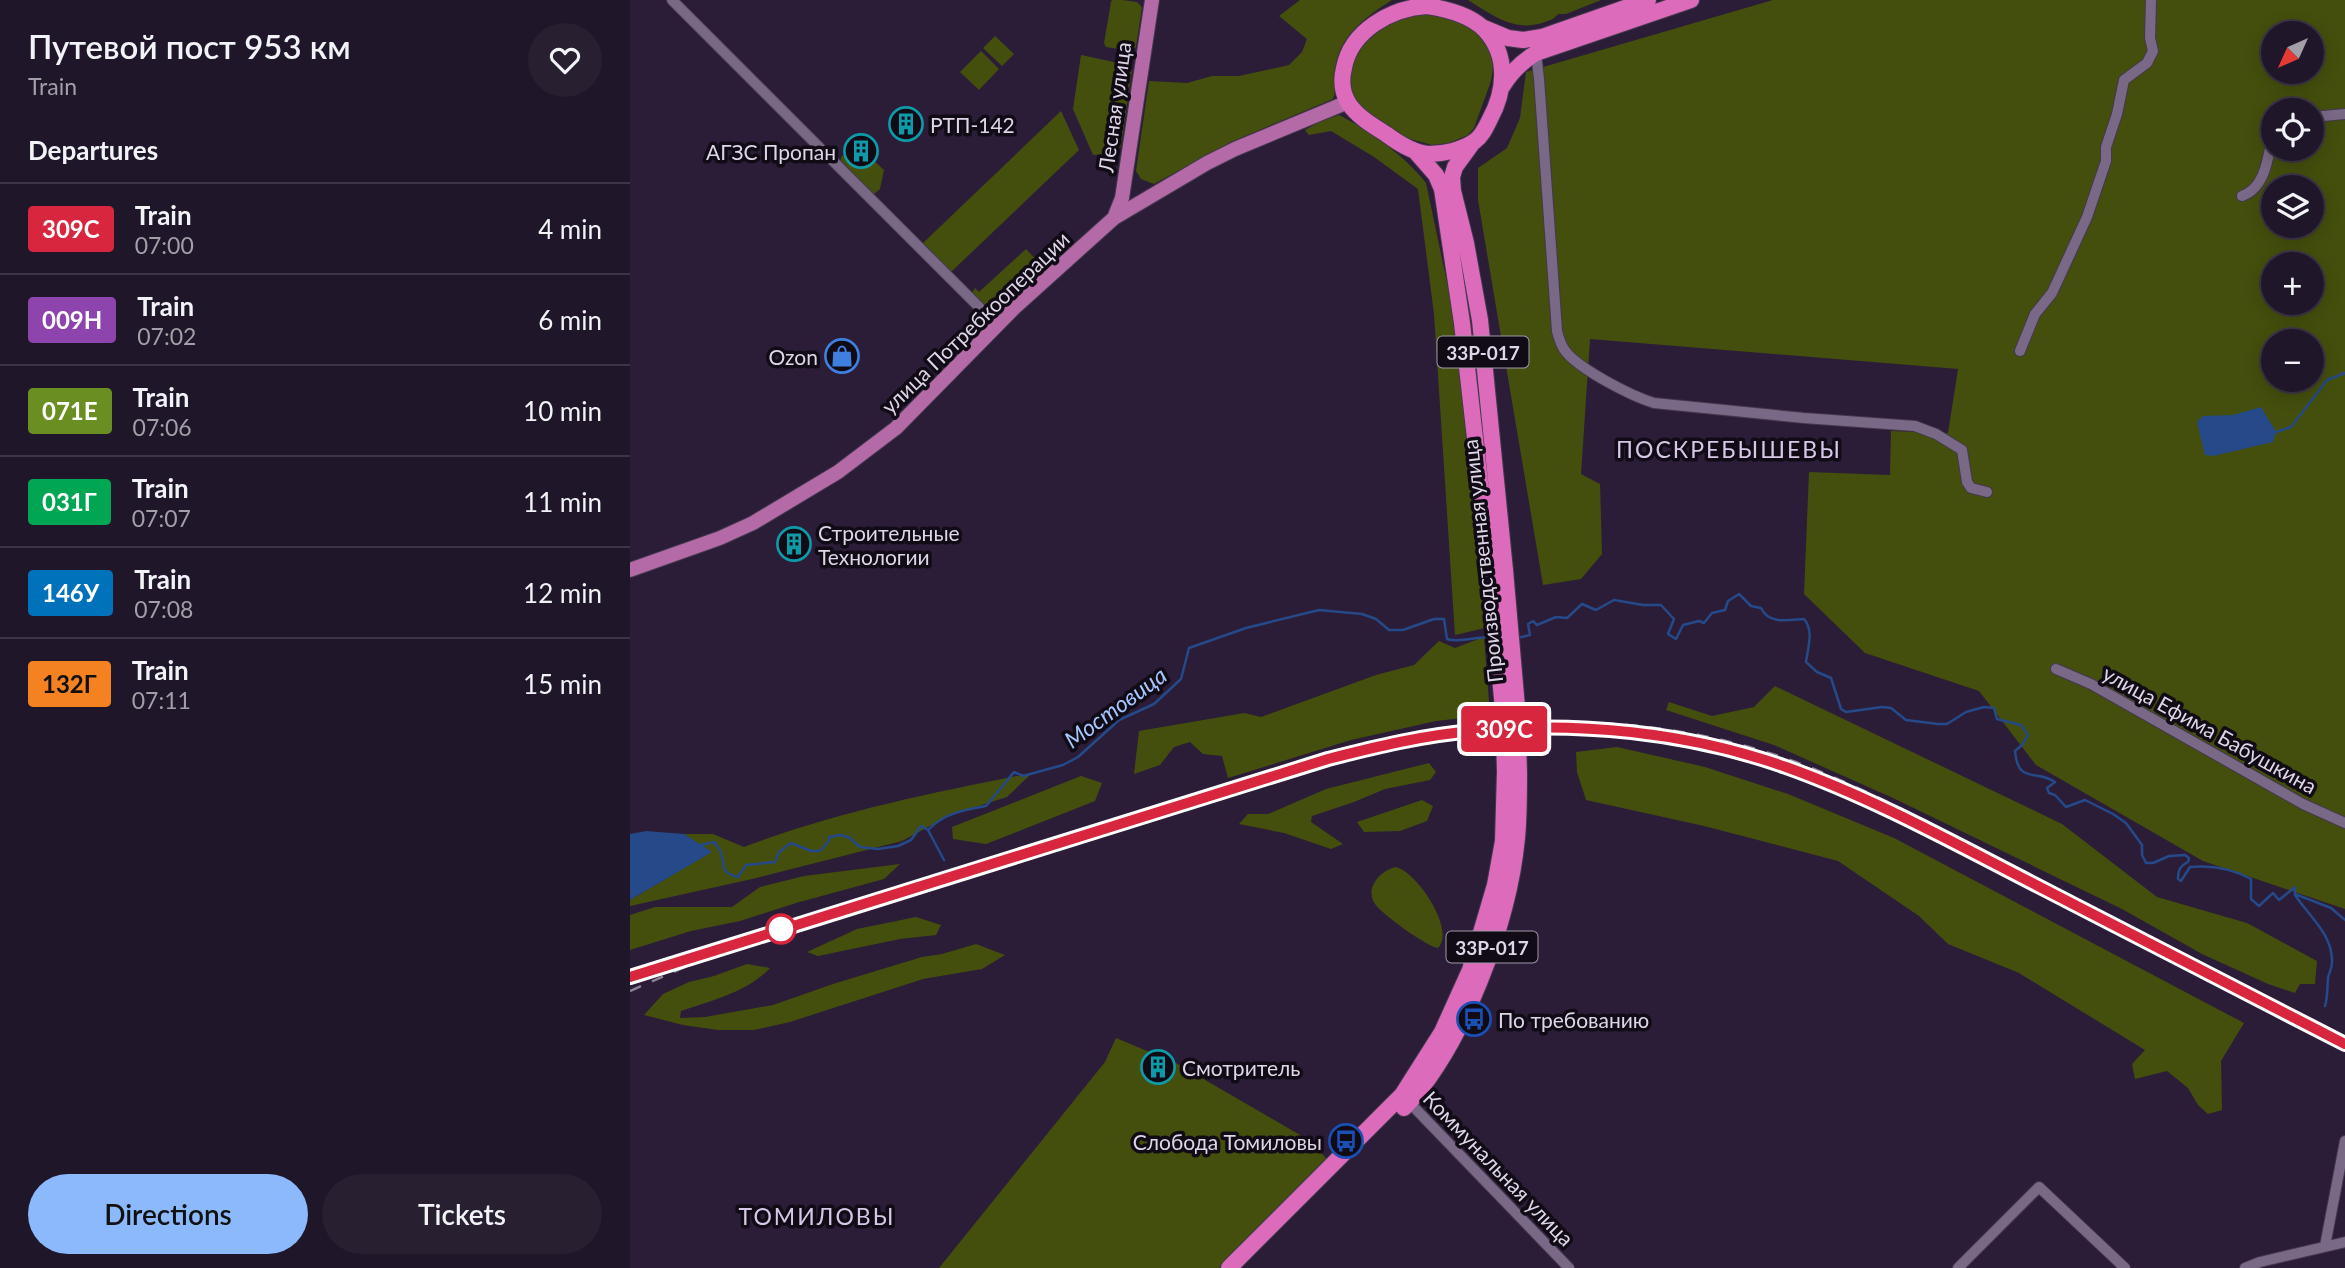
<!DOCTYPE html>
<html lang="en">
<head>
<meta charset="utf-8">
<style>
  body { margin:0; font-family:Lato,sans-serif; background:#281f31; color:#f1f3f6; height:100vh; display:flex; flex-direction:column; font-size:26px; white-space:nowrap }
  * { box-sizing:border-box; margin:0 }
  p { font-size:23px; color:#a29fa8 }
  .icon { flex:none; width:38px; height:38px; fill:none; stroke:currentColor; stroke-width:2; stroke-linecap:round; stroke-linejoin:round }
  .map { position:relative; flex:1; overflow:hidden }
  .drawer { display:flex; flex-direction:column; background:#201629; width:630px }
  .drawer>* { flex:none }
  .badge { padding:0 14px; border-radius:5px; font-size:24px; line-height:46px }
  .needle { width:46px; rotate:225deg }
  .tools { position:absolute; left:1631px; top:21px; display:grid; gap:14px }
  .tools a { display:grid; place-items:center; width:63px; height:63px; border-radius:50%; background:#201629; box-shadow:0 4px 18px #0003,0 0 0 2px #3d3546; font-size:35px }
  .map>.badge { position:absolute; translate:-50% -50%; box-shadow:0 0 0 4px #fff }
  h2 { padding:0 28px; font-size:26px; line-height:63px }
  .round { display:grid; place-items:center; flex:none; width:74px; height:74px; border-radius:37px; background:#281f31 }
  .head { display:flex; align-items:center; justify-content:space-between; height:119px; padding:0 28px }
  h1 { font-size:33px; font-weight:600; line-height:52px }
  .action { display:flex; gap:14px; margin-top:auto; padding:14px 28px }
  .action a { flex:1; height:80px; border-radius:42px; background:#8cb9fc; color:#111; font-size:28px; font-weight:600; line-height:80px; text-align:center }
  .action a+a { background:#281f31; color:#f1f3f6 }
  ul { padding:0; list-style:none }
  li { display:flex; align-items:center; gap:21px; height:91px; padding:0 28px; border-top:2px solid #3d3546 }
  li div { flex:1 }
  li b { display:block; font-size:26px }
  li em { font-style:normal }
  li .badge { min-width:77px; font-weight:700; text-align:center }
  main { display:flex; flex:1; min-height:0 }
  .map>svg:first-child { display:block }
  .green { fill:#444f0d; fill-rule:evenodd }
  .water { fill:#254989 }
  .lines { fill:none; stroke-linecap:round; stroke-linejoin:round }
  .stream { stroke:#254989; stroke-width:2.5 }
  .minor-casing { stroke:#44384e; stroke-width:12 }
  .major-casing { stroke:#44384e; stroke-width:16 }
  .highway-casing { stroke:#44384e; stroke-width:18 }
  .minor { stroke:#796987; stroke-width:10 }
  .major { stroke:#b46aa7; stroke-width:14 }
  .highway { stroke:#dc6bbc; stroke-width:16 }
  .rail { stroke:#8d8297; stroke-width:2.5; stroke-dasharray:12 12; stroke-linecap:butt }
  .highway-bridge-casing { stroke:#44384e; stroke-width:18; stroke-linecap:butt }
  .highway-bridge { stroke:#dc6bbc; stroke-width:16 }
  .line-casing { stroke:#fff; stroke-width:16 }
  .line { stroke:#d7263d; stroke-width:10 }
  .stop-dot { fill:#fff; stroke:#d7263d; stroke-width:3.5 }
  .labels { text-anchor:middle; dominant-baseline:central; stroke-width:7; stroke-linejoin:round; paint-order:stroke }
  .shield { fill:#110b16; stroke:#a098a8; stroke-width:2 }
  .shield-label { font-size:19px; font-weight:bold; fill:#ded5e6 }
  .street-label { font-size:21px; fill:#ded5e6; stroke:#110b16 }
  .poi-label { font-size:21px; fill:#ded5e6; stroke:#110b16; text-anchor:start }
  .neighbourhood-label { font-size:23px; letter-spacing:2px; fill:#d7c6e8; stroke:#110b16 }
  .water-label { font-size:23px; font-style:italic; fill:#a5c6fe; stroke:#110b16 }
</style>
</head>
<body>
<main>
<section class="drawer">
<div class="head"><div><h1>Путевой пост 953 км</h1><p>Train</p></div><a class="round"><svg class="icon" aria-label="heart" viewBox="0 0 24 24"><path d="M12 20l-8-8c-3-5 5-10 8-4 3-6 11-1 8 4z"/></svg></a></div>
<h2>Departures</h2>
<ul>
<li><span class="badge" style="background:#d7263d;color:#fff">309С</span><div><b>Train</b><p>07:00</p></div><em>4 min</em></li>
<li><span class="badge" style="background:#8e44ad;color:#fff">009Н</span><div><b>Train</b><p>07:02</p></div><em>6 min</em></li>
<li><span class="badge" style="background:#6b8e23;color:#fff">071Е</span><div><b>Train</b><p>07:06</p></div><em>10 min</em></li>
<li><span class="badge" style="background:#00a651;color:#fff">031Г</span><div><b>Train</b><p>07:07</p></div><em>11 min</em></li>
<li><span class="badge" style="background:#0072bc;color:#fff">146У</span><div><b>Train</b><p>07:08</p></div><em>12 min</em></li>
<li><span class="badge" style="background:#f58220;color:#111">132Г</span><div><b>Train</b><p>07:11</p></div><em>15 min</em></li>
</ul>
<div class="action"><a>Directions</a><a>Tickets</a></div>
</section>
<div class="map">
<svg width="1715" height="1268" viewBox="0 0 1715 1268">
  <rect width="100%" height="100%" fill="#2b1d37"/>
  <!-- green -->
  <path class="green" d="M492 0 507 2 512 7 506 47 501 51 476 47 474 43 481 2 482 0Z
    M670 0H762C734 18 708 36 705 72 704 81 707 90 703 99L601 142 524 184 511 179 506 171 519 81 557 83 582 76H609L659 65 672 52 677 39 649 16Z
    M838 0H971L936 14H928C924 19 921 20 915 22 885 33 862 15 838 0Z
    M1143 0H1715V909L1573 861 1406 765 1349 691 1235 653 1174 594 1179 472 1260 475 1261 431 1318 433 1328 369 960 339 951 474 970 484 972 554 951 579 913 585 848 200V168L877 148 890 118 896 72ZM1643 33H1682V72H1643ZM1643 110H1682V149H1643ZM1643 187H1682V226H1643ZM1643 264H1682V303H1643ZM1643 341H1682V380H1643Z
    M802 12 819 17 850 34 861 47 864 61 861 81 844 128 838 135 819 143 802 145 773 137 758 129 724 100 719 91 720 66 734 40 766 19Z
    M365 36 384 54 372 66 353 48Z
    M351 51 369 69 349 90 330 72Z
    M451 55 498 65 502 70 491 146 484 153 463 155 443 109Z
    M431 111 449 150 321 272 293 243Z
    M709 115C739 130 776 157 796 183L825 320 855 628 825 635 804 314 788 189 744 157 701 131 679 135 675 130 689 122Z
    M227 154 232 159 237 154 254 170 250 189 244 194 241 195 210 162 212 155 220 160Z
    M396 249 412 266 360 314 342 293 345 288 349 292Z
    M854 637 860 715 806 721 721 740 598 778 592 756 573 754 560 742 544 747 530 765 504 774 509 731 614 713 631 717 746 675 784 665 809 641 825 648Z
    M1145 686 1432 824 1527 897 1617 923 1687 961 1685 984H1670L1665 993 1638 984 1572 954 1492 909 1263 798 1144 745 1036 710 1039 702 1082 716 1124 707Z
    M987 747 1075 767 1158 794 1264 838 1614 1023 1591 1061 1592 1110 1578 1114 1568 1105 1558 1088 1537 1071 1505 1079 1502 1064 1515 1050 1389 973 1318 944 1289 916 1208 861 1074 826 956 800 947 772 946 752Z
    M799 763 806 772 800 780 755 789 724 802 682 816 681 822 713 844 701 849 654 833 609 824 618 814H638L696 789Z
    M402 773 377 797 320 815 272 841 122 879 0 906V900L81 852 54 834H83L114 847C206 812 305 792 402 773Z
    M451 776 472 783 465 801 356 844 323 839 322 827Z
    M792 800 803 806 797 821 770 831 734 832 727 822Z
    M270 864 254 879 166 903 110 921 61 931 0 950V915L25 907H102L130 887 174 876Z
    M766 867C787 872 826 930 808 948 797 947 752 914 745 904 734 888 751 870 766 867Z
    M286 917 311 925 306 935 270 939 188 956 177 952 227 929Z
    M346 944 375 955 352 969 293 979 160 1022 124 1030H88L53 1025 14 1015 33 994 59 982 84 976 117 964 140 968C118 992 81 1001 51 1011L50 1018 75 1017 143 1005 203 984 292 957 312 954Z
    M486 1038 546 1063 677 1139 698 1160 589 1268H309L475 1062Z"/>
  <!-- water -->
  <path class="water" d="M1631 407 1646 432 1643 442 1583 456 1575 455 1567 422 1573 416 1603 415Z
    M16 831 54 834 82 852 0 900V834Z"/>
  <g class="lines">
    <!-- stream -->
    <path class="stream" d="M1646 432 1661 427 1697 380 1715 373
      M887 638 900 635 898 624 903 621 907 625 926 617 937 618 952 604 966 610 984 600 1013 605H1031L1044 619 1038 634 1046 639 1053 625 1069 621 1074 623 1082 613 1095 610 1098 601 1109 594 1121 606 1131 608C1139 625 1159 620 1174 619 1184 630 1178 648 1176 662L1187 672 1201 678 1211 709 1216 712 1252 707 1261 708 1276 720 1308 724H1317L1336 712 1354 707 1364 708 1367 719 1391 725 1398 735 1392 745 1385 751C1388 785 1406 769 1425 782L1417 788 1419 793 1425 795 1436 807 1455 800 1483 814 1496 823 1512 845V855L1516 863H1523L1539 856 1555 855 1559 858 1558 862C1550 866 1548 870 1548 879L1551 881 1560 867C1582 865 1601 868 1621 879V899L1629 906 1643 893 1649 900 1665 887V894L1701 908 1715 920
      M298 830 314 860
      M69 848 71 845 84 842C86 845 90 849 91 853 96 868 89 872 108 877L116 865 145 862 149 852 161 843 181 851H190L199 841V837L211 835 220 838 230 847 248 849 268 846 281 840 291 826 298 830C314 813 334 810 356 806L384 772 393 776 433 765 448 757 489 720 524 704 551 679 559 648 616 628 689 610 732 614 746 619 759 630H773L804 619H814L817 639C828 643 845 637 860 637
      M1665 895C1679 916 1703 935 1702 962 1702 968 1699 973 1698 978 1697 988 1698 996 1695 1006"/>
    <!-- minor casing -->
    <g class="minor-casing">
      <path id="minor" d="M42 0 367 325
        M906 53 909 79 927 331C929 339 931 346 936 352 951 370 1001 396 1024 403L1174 418 1285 426 1306 434 1332 450 1337 482 1341 488 1357 492
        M1682 117 1715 114
        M1612 196C1637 187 1638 155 1643 133
        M1390 351 1405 314 1422 293 1457 217 1476 161V147L1487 114 1494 80 1517 63 1523 51 1520 38 1521 0
        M1426 669 1461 684 1673 804 1715 823
        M776 1099 939 1268
        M1695 1246 1715 1141
        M1328 1268 1409 1187 1495 1268
        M1615 1268 1630 1262 1715 1242"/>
    </g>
    <!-- major casing -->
    <g class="major-casing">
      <path id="major" d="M484 218 492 198 522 0
        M0 570 90 538 123 523 208 472 266 428 384 308 484 218 577 163 605 149 718 102"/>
    </g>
    <!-- highway casing -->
    <g class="highway-casing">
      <path id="highway" d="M797 6C817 9 841 15 855 30 879 56 875 91 860 119 856 127 852 136 845 141 833 150 813 154 799 154 783 153 768 143 756 134 743 126 728 117 719 104 712 93 711 80 714 68 721 30 762 8 797 6Z
        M854 28 878 38 893 40 912 37 1018 0
        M872 87C881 72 891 62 906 53L1061 0
        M841 145 825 167 822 177 823 191 836 243 850 320 875 570
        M785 151 806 175 812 189 832 323 860 571
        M774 1108C833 1047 879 922 887 838 889 817 889 795 889 773
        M599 1268 772 1095 812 1032 840 970 865 885 873 841 875 771"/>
    </g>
    <!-- minor -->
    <use href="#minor" class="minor"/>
    <!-- major -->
    <use href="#major" class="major"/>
    <!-- highway -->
    <use href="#highway" class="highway"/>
    <!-- rail -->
    <path class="rail" d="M0 972 729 744C882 712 1037 710 1184 769 1258 799 1328 838 1398 875 1504 929 1609 983 1715 1038
      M0 991 80 956"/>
    <!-- highway-bridge casing -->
    <g class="highway-bridge-casing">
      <path id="highway-bridge" d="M875 570 887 707 889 773
        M860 571 873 709 875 771"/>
    </g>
    <!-- highway-bridge -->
    <use href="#highway-bridge" class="highway-bridge"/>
  </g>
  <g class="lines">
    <!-- line casing -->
    <g class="line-casing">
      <path id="line" d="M0 977 698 759C745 747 794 735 843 731 946 721 1058 732 1156 767 1243 798 1326 844 1408 886 1510 939 1613 991 1715 1044"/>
    </g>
    <!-- line -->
    <use href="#line" class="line"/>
  </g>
  <!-- icons -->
  <defs>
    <g id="building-ring" transform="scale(1.75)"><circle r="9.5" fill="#110b16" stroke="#0f9aa8" stroke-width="1.5"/><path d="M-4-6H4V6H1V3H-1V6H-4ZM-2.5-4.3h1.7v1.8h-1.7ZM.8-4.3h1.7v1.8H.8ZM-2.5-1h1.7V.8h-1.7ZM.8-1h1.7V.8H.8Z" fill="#0f9aa8"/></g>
    <g id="shop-ring" transform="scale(1.75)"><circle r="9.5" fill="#110b16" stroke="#3f7fe0" stroke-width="1.5"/><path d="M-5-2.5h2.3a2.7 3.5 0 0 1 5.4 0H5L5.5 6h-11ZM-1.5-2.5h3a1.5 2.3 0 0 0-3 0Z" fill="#3f7fe0"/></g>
    <g id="bus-ring" transform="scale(1.75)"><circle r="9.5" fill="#110b16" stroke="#1a4fb4" stroke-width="1.5"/><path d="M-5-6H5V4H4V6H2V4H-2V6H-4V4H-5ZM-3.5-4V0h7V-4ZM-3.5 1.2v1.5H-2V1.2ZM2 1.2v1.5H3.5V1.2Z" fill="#1a4fb4"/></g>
  </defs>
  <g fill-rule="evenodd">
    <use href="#building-ring" x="276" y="124"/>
    <use href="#building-ring" x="231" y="151"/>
    <use href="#shop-ring" x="212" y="356"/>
    <use href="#building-ring" x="164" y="544"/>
    <use href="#bus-ring" x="844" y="1019"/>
    <use href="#building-ring" x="528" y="1067"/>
    <use href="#bus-ring" x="716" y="1141"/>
  </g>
  <!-- markers -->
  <circle class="stop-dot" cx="151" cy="929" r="14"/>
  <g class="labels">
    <!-- shield labels -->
    <g class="shield">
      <rect x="807.5" y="336.5" width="91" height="31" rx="5"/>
      <rect x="816.5" y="931.5" width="91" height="31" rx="5"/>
    </g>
    <g class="shield-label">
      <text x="853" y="352">33Р-017</text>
      <text x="862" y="947">33Р-017</text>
    </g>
    <!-- street labels -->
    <g class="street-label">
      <text transform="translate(484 107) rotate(-82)">Лесная улица</text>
      <text transform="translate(345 322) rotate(-44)">улица Потребкооперации</text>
      <text transform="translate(852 561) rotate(-96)">Производственная улица</text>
      <text transform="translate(1580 729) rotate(29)">улица Ефима Бабушкина</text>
      <text transform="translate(869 1168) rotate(46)">Коммунальная улица</text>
    </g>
    <!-- poi labels -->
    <g class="poi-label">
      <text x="300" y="124">РТП-142</text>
      <text x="206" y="151" text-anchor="end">АГЗС Пропан</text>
      <text x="188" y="356" text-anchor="end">Ozon</text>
      <text x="188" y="532">Строительные<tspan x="188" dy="24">Технологии</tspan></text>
      <text x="868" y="1019">По требованию</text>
      <text x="552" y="1067">Смотритель</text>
      <text x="692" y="1141" text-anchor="end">Слобода Томиловы</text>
    </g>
    <!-- neighbourhood labels -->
    <g class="neighbourhood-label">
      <text x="1099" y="449">ПОСКРЕБЫШЕВЫ</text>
      <text x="187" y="1216">ТОМИЛОВЫ</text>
    </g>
    <!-- water labels -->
    <g class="water-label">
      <text transform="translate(485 707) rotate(-36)">Мостовица</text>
    </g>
  </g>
</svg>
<div class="tools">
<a><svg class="needle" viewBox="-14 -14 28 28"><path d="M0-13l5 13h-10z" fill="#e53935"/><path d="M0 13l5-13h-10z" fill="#a29fa8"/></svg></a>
<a><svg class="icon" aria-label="locate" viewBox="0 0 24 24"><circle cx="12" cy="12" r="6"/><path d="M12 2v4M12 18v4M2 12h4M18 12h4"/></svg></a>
<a><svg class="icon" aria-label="layers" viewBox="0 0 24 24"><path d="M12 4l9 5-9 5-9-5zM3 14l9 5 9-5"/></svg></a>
<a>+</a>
<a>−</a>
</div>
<b class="badge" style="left:874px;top:729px;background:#d7263d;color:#fff">309С</b>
</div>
</main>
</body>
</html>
